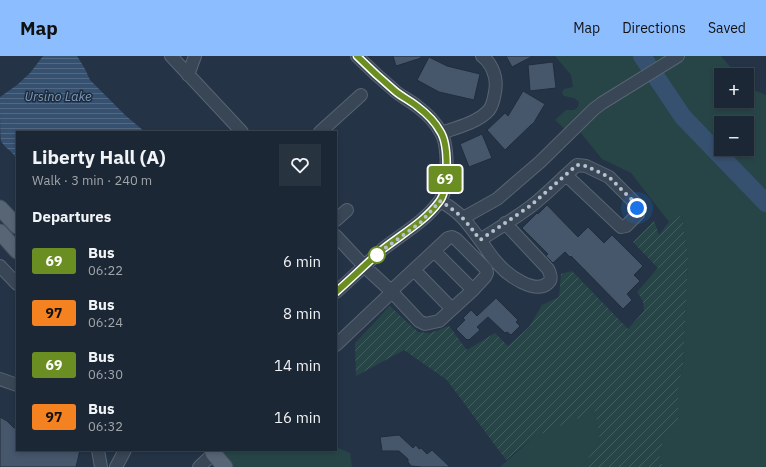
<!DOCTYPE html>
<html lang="en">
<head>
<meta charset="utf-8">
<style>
  body { margin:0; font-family:"IBM Plex Sans",sans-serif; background:#283340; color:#f1f3f6; height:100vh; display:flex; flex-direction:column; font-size:15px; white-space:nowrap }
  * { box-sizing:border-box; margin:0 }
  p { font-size:13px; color:#a0a5ac }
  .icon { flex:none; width:22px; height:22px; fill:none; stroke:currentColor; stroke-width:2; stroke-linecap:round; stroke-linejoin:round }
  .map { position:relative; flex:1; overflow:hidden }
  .panel { position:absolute; left:16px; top:75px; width:321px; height:320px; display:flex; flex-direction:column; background:#1b2734; border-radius:0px; box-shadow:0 2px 6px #0003,0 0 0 1px #39444f }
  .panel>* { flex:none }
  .badge { padding:0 8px; border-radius:3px; font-size:14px; line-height:26px }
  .fabs { position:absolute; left:714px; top:12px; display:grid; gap:8px }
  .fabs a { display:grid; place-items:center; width:40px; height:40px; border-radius:0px; background:#1b2734; box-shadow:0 2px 6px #0003,0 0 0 1px #39444f; font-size:20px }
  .you { position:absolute; width:20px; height:20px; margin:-10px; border:3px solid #fff; border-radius:50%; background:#1a73e8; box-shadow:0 0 0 6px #1a73e833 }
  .map>.badge { position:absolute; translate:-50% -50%; box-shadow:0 0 0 2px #fff }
  h2 { padding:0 16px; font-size:15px; line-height:36px }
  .round { display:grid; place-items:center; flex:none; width:42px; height:42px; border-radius:0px; background:#283340 }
  .head { display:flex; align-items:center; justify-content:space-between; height:68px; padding:0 16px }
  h1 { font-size:19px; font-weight:700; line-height:30px }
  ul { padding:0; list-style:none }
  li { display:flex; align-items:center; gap:12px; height:52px; padding:0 16px }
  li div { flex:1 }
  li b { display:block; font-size:15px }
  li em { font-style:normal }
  li .badge { min-width:44px; font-weight:700; text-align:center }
  header { display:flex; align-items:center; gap:24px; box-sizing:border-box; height:56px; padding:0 20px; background:#8cbdff; color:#111 }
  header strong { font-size:19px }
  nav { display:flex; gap:22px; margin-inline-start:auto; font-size:14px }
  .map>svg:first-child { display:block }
  .park { fill:#274547; fill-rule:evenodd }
  .garden { fill:url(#garden-furrows) }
  .water { fill:url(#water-rules) }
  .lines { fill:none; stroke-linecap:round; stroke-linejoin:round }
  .river { stroke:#36506f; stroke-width:18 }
  .building { fill:#46566b; stroke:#202d3d }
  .minor-casing { stroke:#586473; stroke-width:14 }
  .major-casing { stroke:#434f5f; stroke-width:17 }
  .minor { stroke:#394655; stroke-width:12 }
  .major { stroke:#576575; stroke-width:15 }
  .line-casing { stroke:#fff; stroke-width:9 }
  .line { stroke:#6b8e23; stroke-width:6 }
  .walk { stroke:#b7c1cf; stroke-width:4; stroke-dasharray:0 7.2 }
  .stop-dot { fill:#fff; stroke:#6b8e23; stroke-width:2 }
  .labels { text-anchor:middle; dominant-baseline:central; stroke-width:3; stroke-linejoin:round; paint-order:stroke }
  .water-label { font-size:13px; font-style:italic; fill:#7c98b9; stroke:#1e2b3b }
</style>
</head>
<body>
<header>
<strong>Map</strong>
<nav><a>Map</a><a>Directions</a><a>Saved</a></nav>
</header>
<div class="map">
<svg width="766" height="411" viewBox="0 0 766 411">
  <defs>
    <pattern id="garden-furrows" width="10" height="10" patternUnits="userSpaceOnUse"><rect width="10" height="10" fill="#274547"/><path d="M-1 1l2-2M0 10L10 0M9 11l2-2" fill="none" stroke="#445e60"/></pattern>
    <pattern id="water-rules" width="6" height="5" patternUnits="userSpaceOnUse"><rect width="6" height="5" fill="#36506f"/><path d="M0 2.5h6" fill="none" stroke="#516782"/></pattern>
  </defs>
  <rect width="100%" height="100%" fill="#243446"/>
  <!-- park -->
  <path class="park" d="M555 0H721L737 19H721V45H747V31L766 39V411H664L659 404 664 379 678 371V330L683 310 688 201 682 159 669 166 631 117 602 103 576 71 569 77 555 64 566 54H574L578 51 579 46 574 42 564 40 562 37 564 33 573 31 571 19ZM721 67H747V93H721Z
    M595 354 600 385 582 411H500L534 381Z
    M336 391 350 397 352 411H226L217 394H336Z"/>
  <!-- garden -->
  <path class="garden" d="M682 159 688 201 683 310 678 330V371L664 379 659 404 664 411H582L600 385 595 355 534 381 506 404 447 324 404 294 356 320 355 287 390 250 410 269 418 276 430 277 449 270 467 294 495 277 508 290 529 271 542 249 559 241 561 218 572 215 628 273 644 255 643 245 637 236 658 212 633 186 654 165 659 179 669 166Z"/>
  <!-- water -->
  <path class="water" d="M43 0H77L85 13 90 24 125 59 145 76H17V105C13 94 6 94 1 85 0 79 0 50 0 41L17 29 30 17Z"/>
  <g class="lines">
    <!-- river -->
    <path class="river" d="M642 0 683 61 766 147"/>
  </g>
  <!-- building -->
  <path class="building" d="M393 0H421V2L396 10Z
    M506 0H533L512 11Z
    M429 1 447 10 480 18 474 44 439 36 417 24Z
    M553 6 556 32 530 35 528 9Z
    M523 35 545 48 533 68H532L505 94 487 74 505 57 508 60Z
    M482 78 492 102 469 111 460 88Z
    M547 149 578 181 588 171 604 187 612 179 643 210 634 219 640 225 627 238 632 244 623 253 571 200 570 201 565 196 553 207 546 200 548 198 522 172 537 157 538 158Z
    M496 242 518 264 516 266 520 270 511 279 507 276 505 277 488 261 477 271 480 274 469 284 468 283 467 284 456 273 465 264 463 262 471 254 477 260Z
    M0 361 7 365 14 372 17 371V394H80L76 411H0Z
    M399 379 413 392 416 389 419 393 421 392 427 398 432 394 450 411H422L411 410 408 406V403L399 395H382L380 381Z"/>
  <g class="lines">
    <!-- minor casing -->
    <g class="minor-casing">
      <path id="minor" d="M171 0 242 76
        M188 19 195 0
        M320 76 361 39
        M441 77C456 72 479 66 489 54 493 49 494 42 495 36 496 31 496 26 495 21 493 13 489 5 482 0
        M440 145C460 156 467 166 480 184 497 173 514 163 530 151 546 139 562 122 577 109L586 110 609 121 635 147 637 153 638 158 626 170 621 171 566 119
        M463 162 497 143 540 106 594 53 602 47 678 0
        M336 164 347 154
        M336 180 364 210 391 235 419 265 425 268 439 265 473 234 485 221 487 217 486 213 456 183 452 181 448 182 391 235
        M480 184C486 192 492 202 499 209 508 219 535 239 548 227 553 223 550 217 548 213L505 167
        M434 195 473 234
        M0 210 17 228
        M414 214 452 253
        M336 236C352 222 367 207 383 193 402 178 424 166 439 146 449 134 449 88 440 75 435 66 426 57 418 51 411 45 402 41 395 35 382 24 369 12 357 0
        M336 289 392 236
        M0 323 17 329
        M98 394 101 411
        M116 411 125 394
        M199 411 217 394"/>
    </g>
    <!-- major casing -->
    <g class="major-casing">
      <path id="major" d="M0 152 17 170
        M0 176 17 195
        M212 394 213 397 225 411"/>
    </g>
    <!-- minor -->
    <use href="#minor" class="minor"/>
    <!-- major -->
    <use href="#major" class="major"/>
  </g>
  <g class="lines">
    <!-- line casing -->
    <g class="line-casing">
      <path id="line" d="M336 236C352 222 367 207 383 193 402 178 424 166 439 146 449 134 449 88 440 75 435 66 426 57 418 51 411 45 402 41 395 35 382 24 369 12 357 0"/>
    </g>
    <!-- line -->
    <use href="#line" class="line"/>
    <!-- walk -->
    <path class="walk" d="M377 199 373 202 384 193 420 167 440 145C460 157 467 166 480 184L530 150 577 109 586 110 609 121 635 147 637 152"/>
  </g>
  <!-- markers -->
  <circle class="stop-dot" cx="377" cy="199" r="8"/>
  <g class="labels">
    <!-- water labels -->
    <g class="water-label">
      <text x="58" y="40">Ursino Lake</text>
    </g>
  </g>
</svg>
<div class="fabs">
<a>+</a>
<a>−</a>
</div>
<div class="you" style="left:637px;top:152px"></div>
<b class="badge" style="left:445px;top:123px;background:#6b8e23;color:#fff">69</b>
<section class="panel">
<div class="head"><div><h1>Liberty Hall (A)</h1><p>Walk · 3 min · 240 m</p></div><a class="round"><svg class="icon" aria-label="heart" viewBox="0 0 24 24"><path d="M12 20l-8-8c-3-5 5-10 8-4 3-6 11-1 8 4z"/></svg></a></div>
<h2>Departures</h2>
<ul>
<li><span class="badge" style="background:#6b8e23;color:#fff">69</span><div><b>Bus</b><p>06:22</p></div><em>6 min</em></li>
<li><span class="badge" style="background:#f58220;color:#111">97</span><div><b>Bus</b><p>06:24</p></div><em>8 min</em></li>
<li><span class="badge" style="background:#6b8e23;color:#fff">69</span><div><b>Bus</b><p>06:30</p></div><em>14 min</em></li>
<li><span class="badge" style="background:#f58220;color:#111">97</span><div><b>Bus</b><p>06:32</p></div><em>16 min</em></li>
</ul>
</section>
</div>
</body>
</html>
